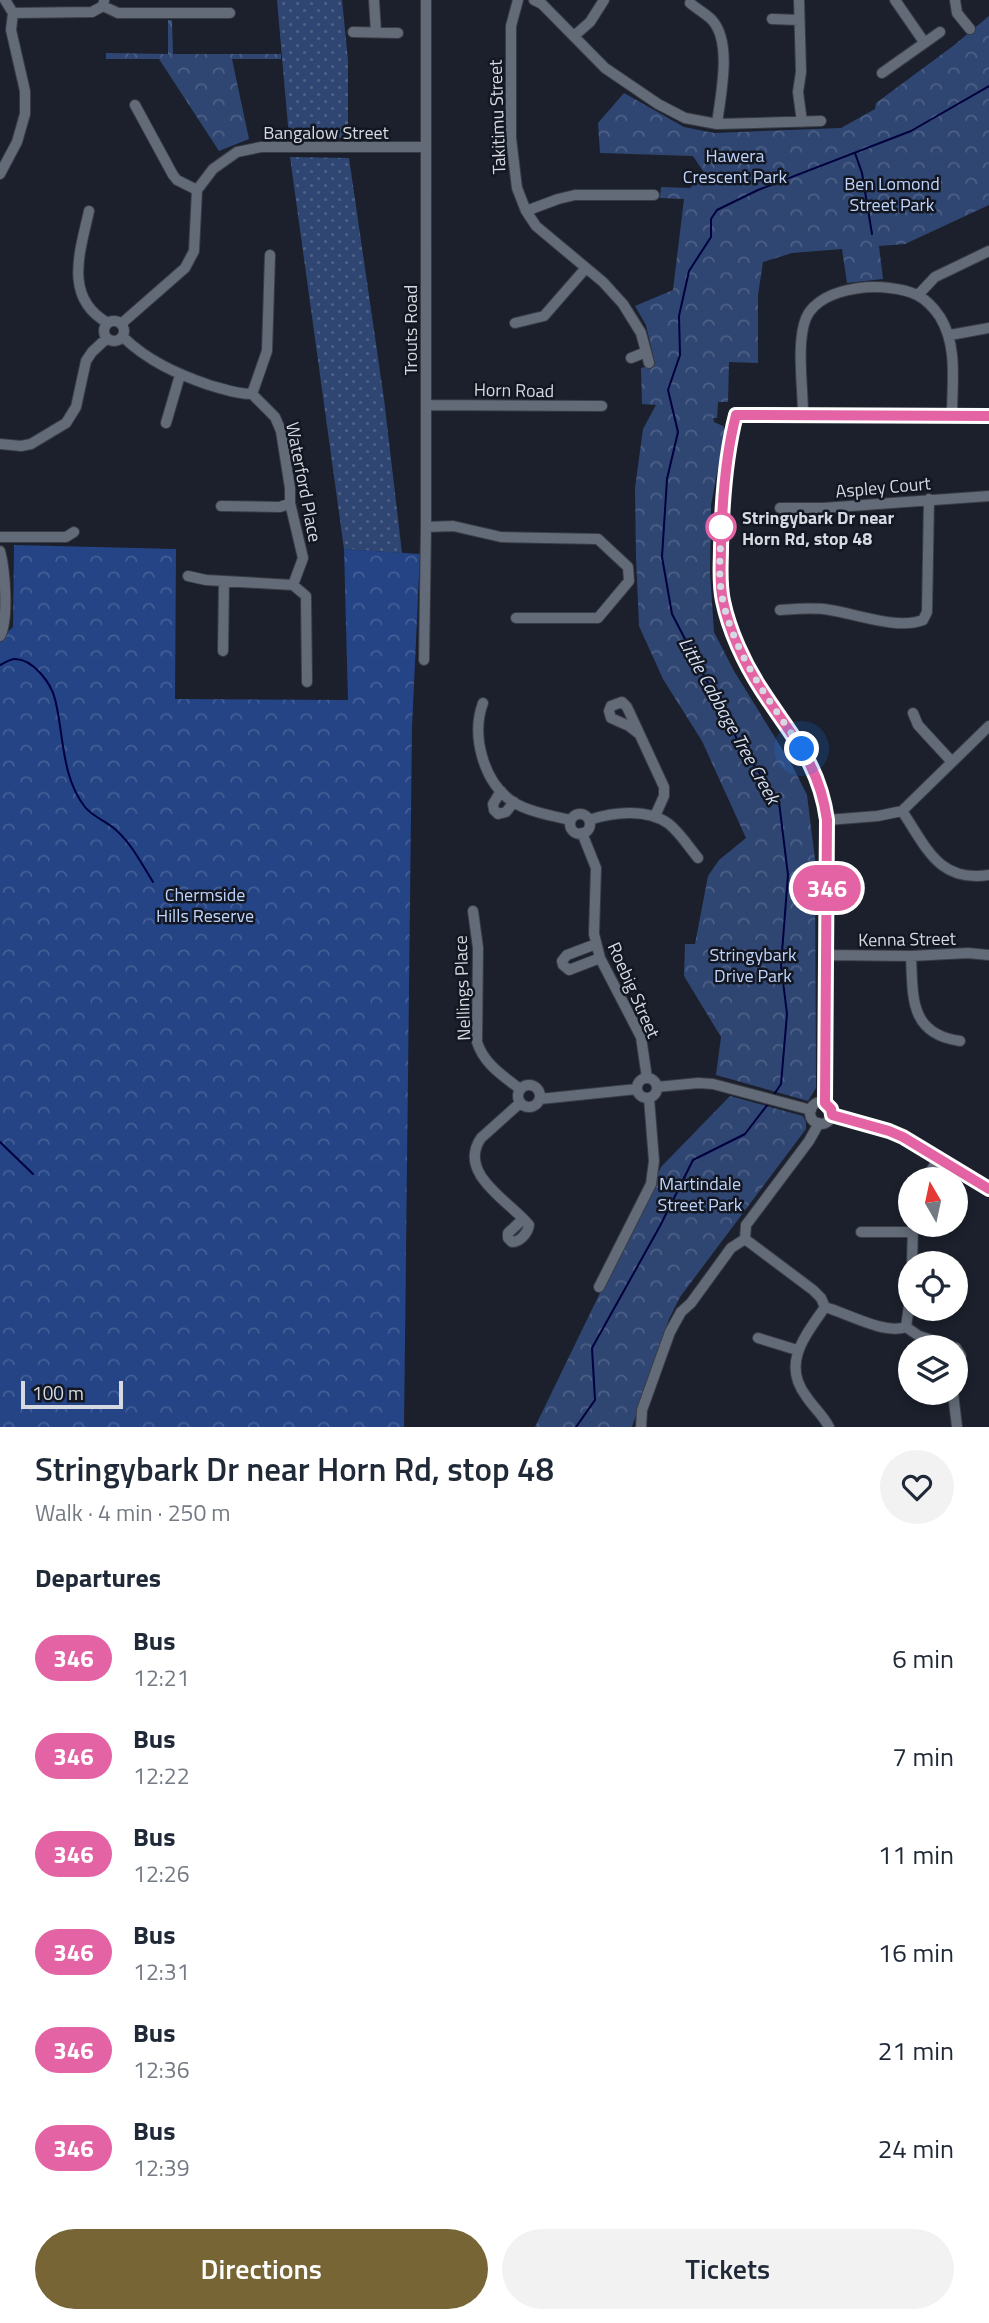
<!DOCTYPE html>
<html lang="en">
<head>
<meta charset="utf-8">
<style>
  body { margin:0; font-family:"Titillium Web",sans-serif; background:#f2f2f3; color:#1f2937; height:100vh; display:flex; flex-direction:column; font-size:26px; white-space:nowrap }
  * { box-sizing:border-box; margin:0 }
  p { font-size:23px; color:#747a83 }
  .icon { flex:none; width:38px; height:38px; fill:none; stroke:currentColor; stroke-width:2; stroke-linecap:round; stroke-linejoin:round }
  .map { position:relative; height:1427px; overflow:hidden }
  .details { display:flex; flex-direction:column; background:#fff; flex:1 }
  .details>* { flex:none }
  .badge { padding:0 14px; border-radius:23px; font-size:24px; line-height:46px }
  .needle { width:46px; rotate:351deg }
  .buttons { position:absolute; left:898px; top:1167px; display:grid; gap:14px }
  .buttons a { display:grid; place-items:center; width:70px; height:70px; border-radius:50%; background:#fff; box-shadow:0 4px 10px #0003; font-size:35px }
  .scale { position:absolute; left:21px; bottom:18px; width:102px; box-sizing:border-box; padding-left:7px; border:4px solid #d5d9e1; border-top:0; font-size:19px; line-height:24px; white-space:nowrap; color:#d5d9e1; -webkit-text-stroke:5px #121722; paint-order:stroke }
  .you { position:absolute; width:35px; height:35px; margin:-18px; border:5px solid #fff; border-radius:50%; background:#1a73e8; box-shadow:0 0 0 10px #1a73e833 }
  .map>.badge { position:absolute; translate:-50% -50%; box-shadow:0 0 0 4px #fff }
  h2 { padding:0 35px; font-size:26px; line-height:63px }
  .round { display:grid; place-items:center; flex:none; width:74px; height:74px; border-radius:37px; background:#f2f2f3 }
  .headline { display:flex; align-items:center; justify-content:space-between; height:119px; padding:0 35px }
  h1 { font-size:33px; font-weight:600; line-height:52px }
  .cta { display:flex; gap:14px; margin-top:auto; padding:14px 35px }
  .cta a { flex:1; height:80px; border-radius:42px; background:#786536; color:#fff; font-size:28px; font-weight:600; line-height:80px; text-align:center }
  .cta a+a { background:#f2f2f3; color:#1f2937 }
  ul { padding:0; list-style:none }
  li { display:flex; align-items:center; gap:21px; height:98px; padding:0 35px }
  li div { flex:1 }
  li b { display:block; font-size:26px }
  li em { font-style:normal }
  li .badge { min-width:77px; font-weight:700; text-align:center }
  .map>svg:first-child { display:block }
  .grass { fill:url(#grass-dots) }
  .forest { fill:url(#forest-crowns) }
  .park { fill:url(#park-crowns) }
  .lines { fill:none; stroke-linecap:round; stroke-linejoin:round }
  .stream { stroke:#00013f; stroke-width:2 }
  .minor-casing { stroke:#383c45; stroke-width:12 }
  .minor { stroke:#636b78; stroke-width:10 }
  .line-casing { stroke:#fff; stroke-width:16 }
  .line { stroke:#e463a4; stroke-width:10 }
  .walk { stroke:#d5d9e1; stroke-width:7; stroke-dasharray:0 12.6 }
  .stop-dot { fill:#fff; stroke:#e463a4; stroke-width:3.5 }
  .labels { text-anchor:middle; dominant-baseline:central; stroke-width:5; stroke-linejoin:round; paint-order:stroke }
  .street-label { font-size:18px; fill:#d5d9e1; stroke:#121722 }
  .park-label { font-size:18px; fill:#c0d4fb; stroke:#121722 }
  .stop-label { font-size:18px; font-weight:bold; fill:#d5d9e1; stroke:#121722; text-anchor:start }
  .water-label { font-size:19px; font-style:italic; fill:#d4dff2; stroke:#121722 }
</style>
</head>
<body>
<div class="map">
<svg width="989" height="1427" viewBox="0 0 989 1427">
  <defs>
    <pattern id="grass-dots" width="8" height="8" patternUnits="userSpaceOnUse" patternTransform="scale(1.75)"><rect width="8" height="8" fill="#304672"/><path d="M2 2h.1M6 6h.1" fill="none" stroke="#4d6086" stroke-width="1.8" stroke-linecap="round"/></pattern>
    <pattern id="forest-crowns" width="20" height="18" patternUnits="userSpaceOnUse" patternTransform="scale(1.75)"><rect width="20" height="18" fill="#254485"/><path d="M2 6a3 3 0 1 1 6 0M12 15a3 3 0 1 1 6 0" fill="none" stroke="#445e96"/></pattern>
    <pattern id="park-crowns" width="20" height="18" patternUnits="userSpaceOnUse" patternTransform="scale(1.75)"><rect width="20" height="18" fill="#304672"/><path d="M2 6a3 3 0 1 1 6 0M12 15a3 3 0 1 1 6 0" fill="none" stroke="#4d6086"/></pattern>
  </defs>
  <rect width="100%" height="100%" fill="#1b202c"/>
  <!-- grass -->
  <path class="grass" d="M277 0H342L348 60V138L289 137Z
    M290 157 349 158 384 399 402 553 344 549Z"/>
  <!-- forest -->
  <path class="forest" d="M14 545 176 549 175 699 348 700 344 549 420 554 412 727 404 1427H0V639L13 627Z"/>
  <!-- park -->
  <path class="park" d="M989 16V205L905 244 879 246 883 279 847 283 842 249 792 253 763 262 758 295V363L729 362 728 402H718L717 418H713L714 422 723 426 725 430 711 505 710 573 714 632 734 671 792 765 807 795 815 859 816 1088 808 1101 716 1075 721 1037 684 976 685 944H695L708 876 719 860 746 838 702 741 663 679 639 626 636 558 635 488 643 429 656 405 642 404 641 368 655 364 646 325 635 306 673 290 684 199 660 198 661 187 690 188 705 174 693 156 600 153 598 123 624 93 684 127 714 133 841 128 875 109 876 103 953 46Z
    M168 20H172L173 54H281V59H232L249 139 219 151 159 59H106V53L168 54Z
    M730 1096 803 1116 806 1122V1129L680 1297 669 1319 632 1427H535L661 1167Z"/>
  <g class="lines">
    <!-- stream -->
    <path class="stream" d="M855 153 862 173 872 234
      M0 665C4 663 10 659 15 659 33 659 51 683 55 699 64 734 61 777 85 807 91 815 103 820 111 826 130 840 141 863 153 882
      M773 1096 781 1084 787 1014 781 965 788 875 779 802 738 741 672 614 662 557 667 479 678 432 668 390 680 355 679 316 689 271 711 237V219L717 210 758 190 911 131 989 86
      M0 1142 33 1174
      M576 1427 595 1400 592 1348 660 1226 693 1160 745 1134 768 1104"/>
    <!-- minor casing -->
    <g class="minor-casing">
      <path id="minor" d="M374 0 376 32
        M518 0 511 26V138L517 188 526 211 536 226 603 282 623 304 641 333 649 363
        M534 0 542 4 605 68 658 104 685 118 717 124 821 121
        M799 0 801 72 798 92 802 122
        M895 0 924 42
        M955 0 957 13 970 29
        M690 3C697 9 706 14 712 20 733 43 720 97 717 124
        M103 6 118 13H230
        M13 13 92 12 103 6 104 1
        M772 19 799 20
        M353 32 398 33
        M574 36 590 22 604 0
        M882 73 940 32
        M135 105 173 175 177 180 197 190
        M0 174 17 142 25 114V91L11 30 13 13 5 0
        M89 211C80 252 63 298 108 323
        M526 211 558 199 575 195H654
        M918 295 935 277 989 251
        M104 331a10 10 0 1 1 20 0a10 10 0 1 1-20 0Z
        M515 323 544 316 585 269
        M121 324 185 268 194 251 197 190 213 169 237 152 261 147H426
        M950 335 989 328
        M123 337C148 361 177 374 209 385 224 389 236 394 252 394L275 417 281 431 290 488V503L303 558 293 585 306 596 307 682
        M631 358 646 352
        M252 394 267 351 270 255
        M426 405 602 406
        M803 414C803 387 796 343 806 318 821 284 888 281 917 295 927 300 934 308 940 317 958 346 952 383 952 416
        M166 423 180 375
        M0 444 21 446 31 444 66 423 76 407 86 361 92 352 107 338
        M221 506 280 507 290 503
        M780 508H823L989 496
        M426 527 453 526 501 537 598 539 628 567 629 581 598 618H516
        M0 537H66L74 532
        M0 551C5 569 9 620 0 636
        M188 576 206 580 293 585
        M780 610C796 609 813 607 830 610 856 614 898 630 923 620L927 612 929 499
        M223 651 224 581
        M424 660 426 527V0
        M483 703C471 735 483 782 513 802 529 812 553 816 571 820
        M913 713 918 725 952 762
        M638 733 629 726 611 718 609 711 611 706 622 702 627 707 664 787V796L655 816
        M501 791 493 804 494 810 498 814 506 812 514 802
        M902 811C926 846 938 883 989 875
        M570 824a10 10 0 1 1 20 0a10 10 0 1 1-20 0Z
        M589 820C613 812 647 808 669 824 680 833 689 847 698 858
        M827 820 878 816 902 811 989 726
        M582 833 596 868 594 934 600 958 641 1037 647 1078
        M473 911 478 948 477 1042C484 1064 502 1075 520 1089
        M596 944 567 955 562 961 563 965 569 970 600 958
        M826 955 911 956 968 953 989 955
        M911 956C913 997 909 1034 960 1041
        M637 1088a10 10 0 1 1 20 0a10 10 0 1 1-20 0Z
        M518 1096a11 11 0 1 1 22 0a11 11 0 1 1-22 0Z
        M657 1087 698 1083 713 1084 811 1110
        M540 1099 637 1089
        M810 1113a11 11 0 1 1 22 0a11 11 0 1 1-22 0Z
        M520 1103 481 1138C456 1174 512 1203 529 1225 528 1233 520 1242 512 1242L508 1238V1233L522 1220
        M825 1103 827 820 824 798 812 764 759 686 729 622 722 598V505L735 418 741 413 989 416
        M832 1115 889 1131 903 1137 989 1190
        M926 1180 939 1157
        M861 1232H913
        M745 1239 813 1290 821 1298 825 1307C846 1313 885 1335 906 1327
        M912 1264 913 1225
        M599 1287 651 1184 654 1161 649 1098
        M825 1307C806 1335 781 1363 806 1396 813 1407 823 1415 829 1427
        M906 1327 919 1336 956 1348 961 1356 956 1372
        M906 1327 910 1298
        M758 1338 797 1350
        M953 1393 957 1427
        M641 1427 642 1410 670 1332 681 1312 691 1303 731 1248 745 1239 746 1225 809 1141 819 1123"/>
    </g>
    <!-- minor -->
    <use href="#minor" class="minor"/>
  </g>
  <g class="lines">
    <!-- line casing -->
    <g class="line-casing">
      <path id="line" d="M989 416 736 415C725 457 722 503 721 547 721 565 719 583 723 601 729 630 744 663 761 689 791 736 819 762 827 820L825 1103 831 1109 832 1115 889 1131 903 1137 989 1189"/>
    </g>
    <!-- line -->
    <use href="#line" class="line"/>
    <!-- walk -->
    <path class="walk" d="M721 527 722 519C721 545 717 575 723 601 735 656 771 703 802 749"/>
  </g>
  <!-- markers -->
  <circle class="stop-dot" cx="721" cy="527" r="14"/>
  <g class="labels">
    <!-- street labels -->
    <g class="street-label">
      <text transform="translate(497 117) rotate(-92)">Takitimu Street</text>
      <text x="326" y="132">Bangalow Street</text>
      <text transform="translate(410 330) rotate(-90)">Trouts Road</text>
      <text transform="translate(514 390) rotate(1)">Horn Road</text>
      <text transform="translate(304 482) rotate(79)">Waterford Place</text>
      <text transform="translate(883 487) rotate(-5)">Aspley Court</text>
      <text transform="translate(907 939) rotate(-1)">Kenna Street</text>
      <text transform="translate(462 988) rotate(-92)">Nellings Place</text>
      <text transform="translate(634 990) rotate(66)">Roebig Street</text>
    </g>
    <!-- park labels -->
    <g class="park-label">
      <text x="735" y="155">Hawera<tspan x="735" dy="21">Crescent Park</tspan></text>
      <text x="892" y="183">Ben Lomond<tspan x="892" dy="21">Street Park</tspan></text>
      <text x="205" y="894">Chermside<tspan x="205" dy="21">Hills Reserve</tspan></text>
      <text x="753" y="954">Stringybark<tspan x="753" dy="21">Drive Park</tspan></text>
      <text x="700" y="1183">Martindale<tspan x="700" dy="21">Street Park</tspan></text>
    </g>
    <!-- stop labels -->
    <g class="stop-label">
      <text x="742" y="517">Stringybark Dr near<tspan x="742" dy="21">Horn Rd, stop 48</tspan></text>
    </g>
    <!-- water labels -->
    <g class="water-label">
      <text transform="translate(730 720) rotate(61)">Little Cabbage Tree Creek</text>
    </g>
  </g>
</svg>
<div class="buttons">
<a><svg class="needle" viewBox="-14 -14 28 28"><path d="M0-13l5 13h-10z" fill="#e53935"/><path d="M0 13l5-13h-10z" fill="#747a83"/></svg></a>
<a><svg class="icon" aria-label="locate" viewBox="0 0 24 24"><circle cx="12" cy="12" r="6"/><path d="M12 2v4M12 18v4M2 12h4M18 12h4"/></svg></a>
<a><svg class="icon" aria-label="layers" viewBox="0 0 24 24"><path d="M12 4l9 5-9 5-9-5zM3 14l9 5 9-5"/></svg></a>
</div>
<div class="scale">100 m</div>
<div class="you" style="left:802px;top:749px"></div>
<b class="badge" style="left:827px;top:888px;background:#e463a4;color:#fff">346</b>
</div>
<section class="details">
<div class="headline"><div><h1>Stringybark Dr near Horn Rd, stop 48</h1><p>Walk · 4 min · 250 m</p></div><a class="round"><svg class="icon" aria-label="heart" viewBox="0 0 24 24"><path d="M12 20l-8-8c-3-5 5-10 8-4 3-6 11-1 8 4z"/></svg></a></div>
<h2>Departures</h2>
<ul>
<li><span class="badge" style="background:#e463a4;color:#fff">346</span><div><b>Bus</b><p>12:21</p></div><em>6 min</em></li>
<li><span class="badge" style="background:#e463a4;color:#fff">346</span><div><b>Bus</b><p>12:22</p></div><em>7 min</em></li>
<li><span class="badge" style="background:#e463a4;color:#fff">346</span><div><b>Bus</b><p>12:26</p></div><em>11 min</em></li>
<li><span class="badge" style="background:#e463a4;color:#fff">346</span><div><b>Bus</b><p>12:31</p></div><em>16 min</em></li>
<li><span class="badge" style="background:#e463a4;color:#fff">346</span><div><b>Bus</b><p>12:36</p></div><em>21 min</em></li>
<li><span class="badge" style="background:#e463a4;color:#fff">346</span><div><b>Bus</b><p>12:39</p></div><em>24 min</em></li>
</ul>
<div class="cta"><a>Directions</a><a>Tickets</a></div>
</section>
</body>
</html>
